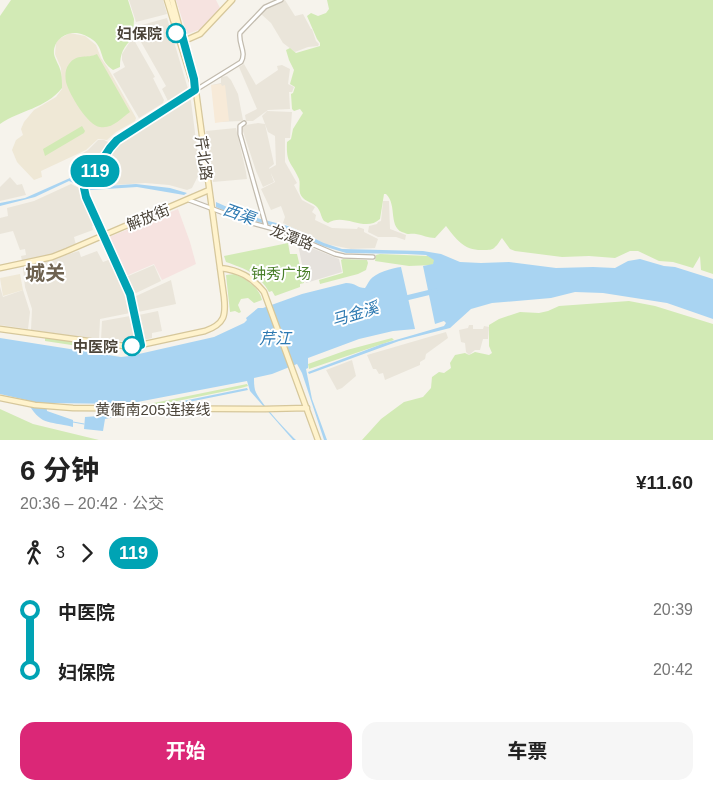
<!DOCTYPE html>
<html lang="zh">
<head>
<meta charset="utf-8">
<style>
  body { margin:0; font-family:Arial,"Noto Sans SC",sans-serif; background:#f6f6f6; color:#222; height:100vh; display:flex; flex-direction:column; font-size:19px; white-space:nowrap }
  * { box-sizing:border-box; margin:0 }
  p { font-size:16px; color:#767676 }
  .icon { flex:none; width:28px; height:28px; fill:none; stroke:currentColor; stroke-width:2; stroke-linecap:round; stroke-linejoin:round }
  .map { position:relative; height:440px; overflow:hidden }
  .drawer { display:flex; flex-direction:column; background:#fff; flex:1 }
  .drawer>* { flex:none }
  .badge { padding:0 10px; border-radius:16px; font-size:18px; line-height:32px }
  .map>.badge { position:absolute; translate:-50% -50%; box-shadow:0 0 0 2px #fff }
  .legs { display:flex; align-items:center; gap:8px; height:55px; padding:0 20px; font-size:16px }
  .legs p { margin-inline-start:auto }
  .head { display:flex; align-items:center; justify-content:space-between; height:85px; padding:0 20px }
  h1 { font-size:28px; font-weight:700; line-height:38px }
  .button { display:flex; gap:10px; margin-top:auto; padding:10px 20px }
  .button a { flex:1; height:58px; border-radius:15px; background:#db2777; color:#fff; font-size:20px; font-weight:700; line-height:58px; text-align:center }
  .button a+a { background:#f6f6f6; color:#222 }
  ul { padding:0 20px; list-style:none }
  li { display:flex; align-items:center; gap:18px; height:60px; font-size:19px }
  li i { display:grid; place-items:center; width:8px; height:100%; margin:0 6px; background:currentColor }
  li i::after { content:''; width:12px; height:12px; margin:-6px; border:4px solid; border-radius:50%; background:#fff }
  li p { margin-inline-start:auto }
  li:first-child i { background:linear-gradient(#0000 50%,currentColor 0) }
  li:last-child i { background:linear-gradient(currentColor 50%,#0000 0) }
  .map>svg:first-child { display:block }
  .residential { fill:#eae5da }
  .commercial { fill:#f7ead8 }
  .industrial { fill:#e6e2dd }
  .education { fill:#efe8d6 }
  .medical { fill:#f6e3e0 }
  .green { fill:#d2eab5 }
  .water { fill:#a9d4f2 }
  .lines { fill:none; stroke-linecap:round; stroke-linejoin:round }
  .stream { stroke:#a9d4f2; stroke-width:1 }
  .river { stroke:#a9d4f2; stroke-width:5 }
  .street-casing { stroke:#c2bbae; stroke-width:5.5 }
  .secondary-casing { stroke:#d6c79b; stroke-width:7 }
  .street { stroke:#fff; stroke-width:3 }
  .secondary { stroke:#fff3cd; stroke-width:4.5 }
  .line-1-casing { stroke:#fff; stroke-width:11 }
  .line-1 { stroke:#00a3b4; stroke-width:8 }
  .stop-1-dot { fill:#fff; stroke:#00a3b4; stroke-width:2.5 }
  .labels { text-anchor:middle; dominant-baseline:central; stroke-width:4; stroke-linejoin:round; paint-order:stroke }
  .stop-label { font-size:15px; font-weight:bold; fill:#4b4439; stroke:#fff; text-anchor:end }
  .street-label { font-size:15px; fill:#4b4439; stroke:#fff }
  .park-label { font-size:15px; fill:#4a7f2a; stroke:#fff }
  .water-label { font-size:16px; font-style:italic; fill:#2e7ab2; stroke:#fff }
  .district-label { font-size:20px; font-weight:bold; fill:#6e6250; stroke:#fff }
</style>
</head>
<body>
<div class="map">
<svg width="713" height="440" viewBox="0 0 713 440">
  <rect width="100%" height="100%" fill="#f6f3ec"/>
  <!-- residential -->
  <path class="residential" d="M129 0H163L167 14 136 22Z
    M283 0H285L295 16 303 14 311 29H312L316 41 319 44 318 46 308 47 295 52 283 43 271 23 261 14 266 8Z
    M167 18 188 89 169 103 162 89 166 86 141 42 138 28V26Z
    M134 40 155 77 153 78 164 100 163 103 139 118 113 74 125 67 122 60V54L129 43Z
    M244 64 256 85 278 70 277 66 282 65 290 69 288 84 294 87 292 92H289L290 109 268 110 253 121H246L245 115 257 109 239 67Z
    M227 76 231 80 238 94 243 120 241 121 218 122 212 85 221 83V77Z
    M188 98H190L191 101 200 172 192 188 187 190 169 185 145 183 114 185 99 171 107 156 125 137Z
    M267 111 292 112 290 138H285V162L297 183 294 185 302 200 315 207 312 212 316 215 315 220 332 228 357 229 358 227 364 229V232L378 239 375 248 351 249 326 244 283 223 285 217 281 206 271 210 261 189 275 182 269 169 276 165 275 136 268 132 262 116Z
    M258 123 265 124 274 164 269 168 274 182 263 187 256 171 242 128 246 125Z
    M236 128 246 172 247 179 213 182 206 131Z
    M98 140H104L110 143V144L84 181 73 174 74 170 79 173 80 172 73 159 88 150Z
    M10 177 17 185 22 184 26 195 0 201V187Z
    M71 184 79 188 97 223 92 226 93 230 74 237 76 245 53 254 22 261 21 256 26 255 25 249 20 250 13 231 0 234V218L8 216 7 208 34 201Z
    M383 201H389L390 229 406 235 405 240 396 237H378L368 232 369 226 377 224 378 222 381 221Z
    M79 251 81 257 97 251 103 262 111 259 127 297 130 313 100 319 99 340 31 330 32 309 25 287 23 268Z
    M154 265 161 281 134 294 126 277Z
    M171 280 176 304 138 312 134 297Z
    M0 287 3 297 23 290 30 312 28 329 0 325Z
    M158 311 162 331 152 333V338L144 340 139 315Z
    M130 316 135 342 101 340 102 321Z
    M469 325H473V329H483L484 326 489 327 488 339H483L480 350H475L469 355 466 352 465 343 461 342 459 330 468 328Z
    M446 332 448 338 426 354 425 359 420 362V365L385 380 383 373 379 374 376 369H373L367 355Z
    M352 360 356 376 342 388 337 390 326 370Z"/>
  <!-- commercial -->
  <path class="commercial" d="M221 84 222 86 225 85 229 121 215 123 211 85Z"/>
  <!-- industrial -->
  <path class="industrial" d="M302 244 339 259 342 272 306 283 298 245Z"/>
  <!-- education -->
  <path class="education" d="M70 33 85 36 96 45 101 58 108 68 136 118 135 121 116 132 107 140 98 139 86 150 41 171 42 177 34 180 17 162 12 150 16 140 23 135 21 129 24 122 34 110 56 97 62 89 61 68 55 54 56 43 59 39Z
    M20 274 23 290 3 296 0 278Z"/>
  <!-- medical -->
  <path class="medical" d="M176 0H216L221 10 204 28 187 34Z
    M178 209 190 242 196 264 162 280 154 264 126 276 108 240 109 237Z"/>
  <!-- green -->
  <path class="green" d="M11 0H128L134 19 133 38C123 47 120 54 120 67L113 70C100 61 104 54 97 44 93 38 83 34 77 33 64 32 53 41 54 54 55 60 60 66 61 73 62 78 62 83 62 88 45 109 20 110 0 124V16Z
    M327 0H713V274L701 270 700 256 693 268 673 262 659 261 638 251H630L615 258 589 256 562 257 515 251 510 249 502 238C500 240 498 245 495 247 493 250 488 250 484 250 464 251 457 240 446 226L435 238C428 238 423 235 416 234 412 233 408 235 405 233 387 229 398 205 386 194H384L380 219C365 233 344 212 328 223L324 221C321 217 321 213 319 210 316 203 308 203 303 198 297 192 301 186 299 179 291 161 286 164 287 142L291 139 293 129 303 113 300 109 294 111 292 109 291 94 293 93 295 87 290 84 294 70 289 60 286 50 290 48 296 53 320 46V43L317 39 307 16 311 13 318 16 326 13 329 9Z
    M97 54 130 112C121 118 113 129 100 127 88 126 69 94 66 82 65 76 65 69 69 64 77 53 87 59 97 54Z
    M82 126 85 131 84 133 45 156 43 149Z
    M288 243 290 254H297L304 283 300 284V287L275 296 272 291 269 292C258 273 246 269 226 262L224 256Z
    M380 254 428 256 434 259V263L432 265 409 266 375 261 376 255Z
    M343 259 367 260 368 263 366 270 358 274 320 284 319 280 343 273 341 260Z
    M235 274C246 279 259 287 262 300L254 303 248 298 241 299 238 305 241 312 239 313 235 311 230 312 226 275Z
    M629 301 655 306 713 324V440H362L381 419 404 402 423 397 431 388 432 377 439 372 444 373 451 368 450 363 455 355 465 353 469 355 475 352 489 355 492 353 489 346V325L499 319 520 312 539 313 548 311 559 306Z
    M45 337 111 347V351L45 341Z
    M392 338 394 340 309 369 308 364 347 350Z
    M247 384 248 386 241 388 143 408 134 407Z
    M0 409 33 424 99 440H0Z"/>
  <!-- water -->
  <path class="water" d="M70 178 90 187 136 184 170 188 187 193 184 195 137 187 91 190 69 181 35 197 0 206V203L25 198Z
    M216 202 245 215 288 226 324 243 342 249 423 251 441 254 460 262 481 263 509 262 556 268 593 267 615 268 628 261 640 259 664 266 675 267 713 279V319L667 303 603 293 575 292 551 298 492 303 471 309 450 328 399 341 309 374 308 372 382 344 444 326 446 323 444 321 435 324 423 266 433 264 434 260 426 255 407 254 346 253 323 246 282 228 240 217 216 207Z
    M401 267 415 329 393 331 359 339 308 358V368L306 369 312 399 327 440H324L302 373 297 364 272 374 254 378C254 381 254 386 255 390 259 402 286 430 296 440H293L250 391 247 381 127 404 46 403 47 411 73 420V427C46 420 42 427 26 400L0 394V338L121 357 130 356 214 337 244 323 247 320 246 318 258 308H263L302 294 346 283C356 283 357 288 365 288 367 285 368 283 370 280 375 273 392 268 401 267Z
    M247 388 248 390 105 419 103 431 84 429 85 417 114 415Z"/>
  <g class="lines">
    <!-- stream -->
    <path class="stream" d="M73 422 84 424"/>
    <!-- river -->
    <path class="river" d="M402 299 435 291"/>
    <!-- street casing -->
    <g class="street-casing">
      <path id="street" d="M244 123 240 126V134L266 226
        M189 200 248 222 281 231 335 254 344 256 373 257
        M233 216 237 208
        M141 345 130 294 86 197 84 188 110 148 123 135 241 62C247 52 238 44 240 33L265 7 281 0"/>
    </g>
    <!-- secondary casing -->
    <g class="secondary-casing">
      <path id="secondary" d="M167 0 193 84
        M184 41 200 34 232 0
        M0 268 52 257 67 251 209 190
        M220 268C239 270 252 277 264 292L318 440
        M0 329 125 346 145 344 205 331C225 324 226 315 224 297L195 84 172 0
        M0 398 35 405 73 408 265 409 307 408"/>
    </g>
    <!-- street -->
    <use href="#street" class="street"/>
    <!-- secondary -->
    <use href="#secondary" class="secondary"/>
  </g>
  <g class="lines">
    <!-- line-1 casing -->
    <g class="line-1-casing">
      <path id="line-1" d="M132 346 141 345 130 294 86 197 84 188 110 148 117 140 195 90 194 79 181 32 176 33"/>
    </g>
    <!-- line-1 -->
    <use href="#line-1" class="line-1"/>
  </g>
  <!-- markers -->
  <g class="stop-1-dot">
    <circle cx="176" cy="33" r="9"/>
    <circle cx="132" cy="346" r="9"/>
  </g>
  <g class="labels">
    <!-- stop labels -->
    <g class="stop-label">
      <text x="162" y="33">妇保院</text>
      <text x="118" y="346">中医院</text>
    </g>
    <!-- street labels -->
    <g class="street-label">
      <text transform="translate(204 158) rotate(82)">芹北路</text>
      <text transform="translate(148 217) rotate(-22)">解放街</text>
      <text transform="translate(292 237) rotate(21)">龙潭路</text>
      <text x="153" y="409">黄衢南205连接线</text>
    </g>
    <!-- park labels -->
    <g class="park-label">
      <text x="281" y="273">钟秀广场</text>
    </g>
    <!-- water labels -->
    <g class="water-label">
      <text transform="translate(239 214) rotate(19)">西渠</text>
      <text transform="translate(355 314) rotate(-17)">马金溪</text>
      <text x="275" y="338">芹江</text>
    </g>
    <!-- district labels -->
    <g class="district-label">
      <text x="45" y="273">城关</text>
    </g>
  </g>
</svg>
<b class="badge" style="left:95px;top:171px;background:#00a3b4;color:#fff">119</b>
</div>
<section class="drawer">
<div class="head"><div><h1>6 分钟</h1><p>20:36 – 20:42 · 公交</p></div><b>¥11.60</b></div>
<div class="legs"><svg class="icon" aria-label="walk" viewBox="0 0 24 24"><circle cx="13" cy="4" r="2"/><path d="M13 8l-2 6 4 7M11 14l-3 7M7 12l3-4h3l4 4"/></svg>3<svg class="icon" aria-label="forward" viewBox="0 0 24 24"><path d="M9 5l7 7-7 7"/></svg><b class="badge" style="background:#00a3b4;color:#fff">119</b></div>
<ul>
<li><i style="color:#00a3b4"></i><b>中医院</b><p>20:39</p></li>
<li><i style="color:#00a3b4"></i><b>妇保院</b><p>20:42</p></li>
</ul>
<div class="button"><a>开始</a><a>车票</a></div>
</section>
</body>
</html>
